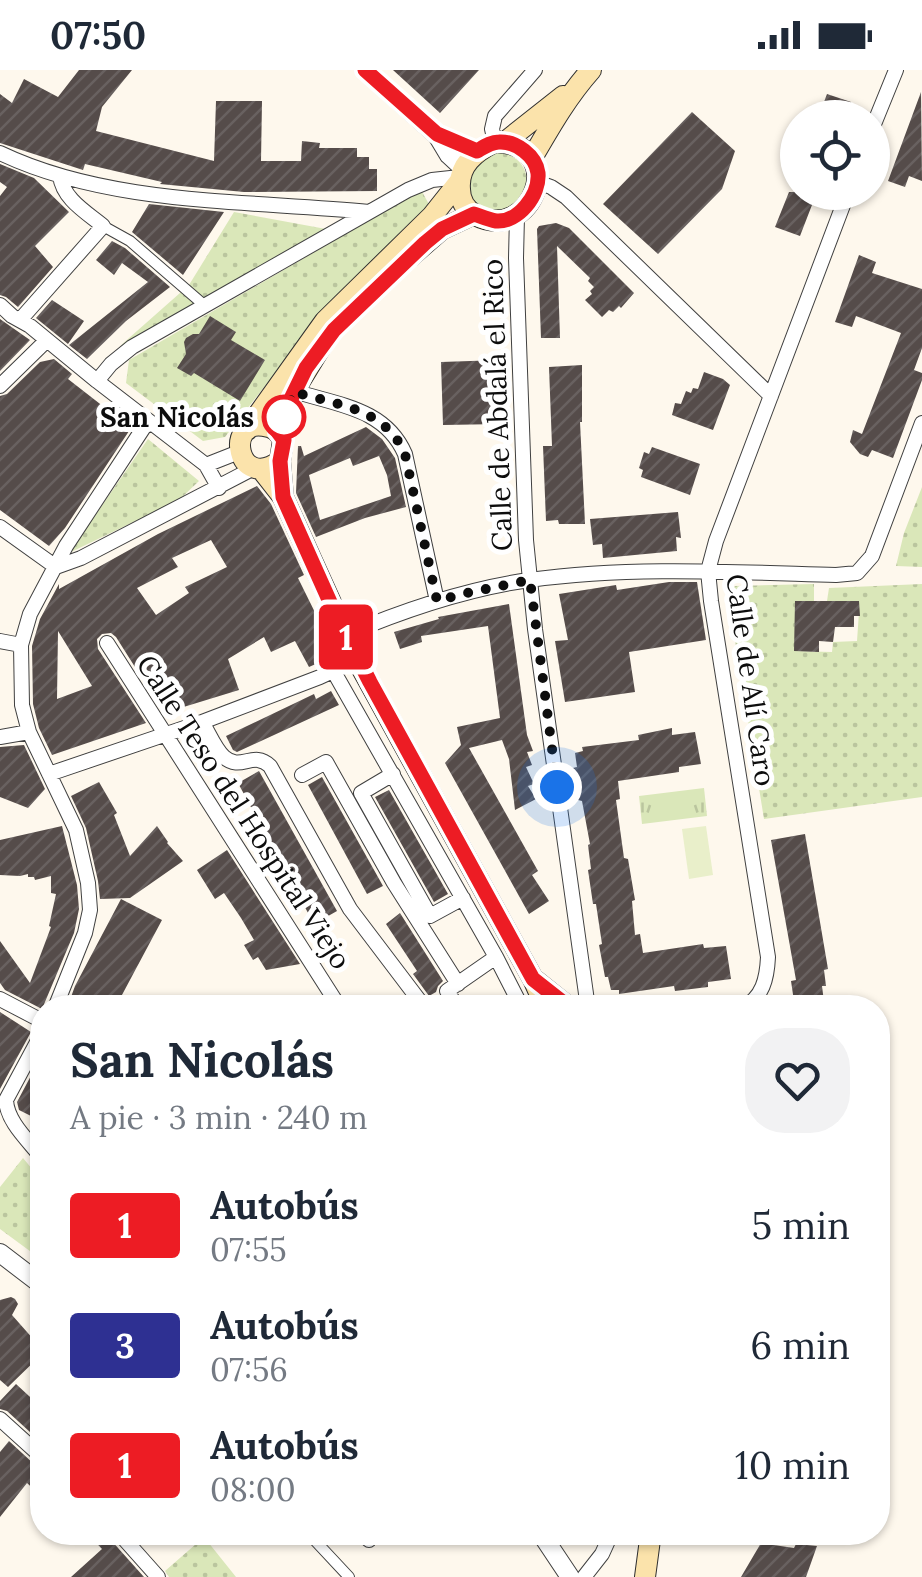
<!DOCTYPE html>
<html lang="es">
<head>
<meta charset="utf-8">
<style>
  body { margin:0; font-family:Lora,serif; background:#f2f2f3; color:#1f2937; height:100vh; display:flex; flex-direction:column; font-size:38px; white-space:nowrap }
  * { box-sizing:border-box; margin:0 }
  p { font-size:32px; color:#747a83 }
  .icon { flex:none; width:55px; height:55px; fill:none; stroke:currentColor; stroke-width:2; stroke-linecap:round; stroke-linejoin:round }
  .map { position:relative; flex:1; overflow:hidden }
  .details { position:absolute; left:30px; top:925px; width:860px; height:550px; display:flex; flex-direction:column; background:#fff; border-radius:40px; box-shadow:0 2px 8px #0004 }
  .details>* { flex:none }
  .badge { padding:0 20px; border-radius:8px; font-size:35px; line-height:65px }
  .tools { position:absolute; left:780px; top:30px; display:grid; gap:20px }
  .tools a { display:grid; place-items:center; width:110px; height:110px; border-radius:50%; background:#fff; box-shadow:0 2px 8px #0004; font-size:50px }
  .you { position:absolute; width:50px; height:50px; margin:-25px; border:8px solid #fff; border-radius:50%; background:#1a73e8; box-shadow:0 0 0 15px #1a73e833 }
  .map>.badge { position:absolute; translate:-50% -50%; box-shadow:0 0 0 5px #fff }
  .round { display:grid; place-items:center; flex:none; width:105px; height:105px; border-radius:40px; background:#f2f2f3 }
  .headline { display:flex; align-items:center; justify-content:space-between; height:170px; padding:0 40px }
  h1 { font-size:48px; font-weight:700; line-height:75px }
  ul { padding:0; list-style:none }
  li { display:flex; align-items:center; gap:30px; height:120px; padding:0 40px }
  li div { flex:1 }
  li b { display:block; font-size:38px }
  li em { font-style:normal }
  li .badge { min-width:110px; font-weight:700; text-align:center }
  .status { display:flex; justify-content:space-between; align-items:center; height:70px; padding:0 50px; background:#fff; direction:ltr }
  .status svg { height:28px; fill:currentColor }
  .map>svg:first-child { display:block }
  .grass { fill:url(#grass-tufts) }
  .park { fill:url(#park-dots) }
  .pitch { fill:#e9efca }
  .building { fill:url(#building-hatch); fill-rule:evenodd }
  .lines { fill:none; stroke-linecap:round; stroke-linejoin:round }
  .pedestrian-casing { stroke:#404040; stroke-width:12 }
  .minor-casing { stroke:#404040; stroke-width:16 }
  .tertiary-casing { stroke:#404040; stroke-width:20 }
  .secondary-casing { stroke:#2f2f2f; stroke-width:22 }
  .pedestrian { stroke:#fff; stroke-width:10 }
  .minor { stroke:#fff; stroke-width:14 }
  .tertiary { stroke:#fff; stroke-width:18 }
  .secondary { stroke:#fbe3ab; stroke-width:20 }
  .line-casing { stroke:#fff; stroke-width:22 }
  .line { stroke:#ed1c24; stroke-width:15 }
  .walk { stroke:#0d0d0d; stroke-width:10; stroke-dasharray:0 18 }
  .stop-dot { fill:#fff; stroke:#ed1c24; stroke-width:5 }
  .labels { text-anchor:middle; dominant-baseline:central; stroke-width:10; stroke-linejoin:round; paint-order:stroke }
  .street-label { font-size:28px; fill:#0d0d0d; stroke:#fff }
  .stop-label { font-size:28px; font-weight:bold; fill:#0d0d0d; stroke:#fff; text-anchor:end }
</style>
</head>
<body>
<div class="status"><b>07:50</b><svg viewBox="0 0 49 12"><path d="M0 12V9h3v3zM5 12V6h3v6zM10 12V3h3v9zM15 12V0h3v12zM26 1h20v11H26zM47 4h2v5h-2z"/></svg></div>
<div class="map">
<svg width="922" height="1507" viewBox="0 0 922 1507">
  <defs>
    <pattern id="grass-tufts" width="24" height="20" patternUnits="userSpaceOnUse" patternTransform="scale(2.5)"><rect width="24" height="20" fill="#dae7b9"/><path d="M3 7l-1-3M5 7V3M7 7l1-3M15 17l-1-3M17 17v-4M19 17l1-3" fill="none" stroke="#bac59e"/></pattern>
    <pattern id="park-dots" width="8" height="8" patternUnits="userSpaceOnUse" patternTransform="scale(2.5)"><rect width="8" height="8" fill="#dae7b9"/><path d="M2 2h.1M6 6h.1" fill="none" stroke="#bac59e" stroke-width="1.8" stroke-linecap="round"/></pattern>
    <pattern id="building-hatch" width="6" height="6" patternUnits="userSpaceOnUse" patternTransform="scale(2.5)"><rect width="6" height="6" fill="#554c4a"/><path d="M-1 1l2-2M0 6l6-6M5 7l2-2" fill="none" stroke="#686160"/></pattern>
  </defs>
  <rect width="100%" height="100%" fill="#fef8ed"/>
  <!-- grass -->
  <path class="grass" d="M704 718 707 746 642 754 639 726Z"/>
  <!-- park -->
  <path class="park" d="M504 82C540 96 529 134 496 142L474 132C463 108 478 84 504 82Z
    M421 120 430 136 324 241 225 367 203 371 126 313 129 290Z
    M234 142 326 159 120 276 189 215Z
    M148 369 199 411 179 430 69 483Z
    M922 417V497L896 496 904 463Z
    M814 514V531H795V581L832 582 833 572 857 571 859 542 827 531 829 518 922 514V727L764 749 728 527 735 516Z
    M23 1088 42 1111V1190L0 1159V1117Z
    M204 1467 236 1507H169L165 1501Z"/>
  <!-- pitch -->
  <path class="pitch" d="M706 756 713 805 689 809 682 759Z"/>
  <!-- building -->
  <path class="building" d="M79 0H132L102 37 96 61 214 91 216 31H262L261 91H301L302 71 320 73 319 78H357V87H369V99H377V121L244 122 160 114 162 112 85 94 83 100 0 73V24L12 33 24 9 58 27Z
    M393 0H479L440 43Z
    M921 22 922 111 909 106 905 117 888 111Z
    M827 24 851 32 846 48H818Z
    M692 42 735 81 722 119 658 184 603 134Z
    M0 94 34 108 69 142 35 176 53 197 18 237 6 227 0 225V126L7 117 0 112Z
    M789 122H817L800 166 775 157Z
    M149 134 224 142 183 205 132 162Z
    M556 153 569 158 634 223 621 238 619 236 613 242 609 240 602 247 585 230 592 224 590 221 594 217 588 211 590 208 557 176 560 268H541L537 159 539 156Z
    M112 171 125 178 170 217 126 251 87 289 69 275 148 212 122 193 114 205 96 190Z
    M859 185 876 192 872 203 922 219V278L914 300 922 303V310L893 388 872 380 868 387 860 384 850 372 853 360 862 364 901 263 856 246 852 257 835 252Z
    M52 230 84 251 68 274 36 248Z
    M210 246 236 262 231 270 265 290 240 331 194 303 191 306 177 298 186 284 184 272 186 268 193 264H199Z
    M0 249 30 270 0 301Z
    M54 289 72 304 68 309 131 358 65 458 49 476 0 440V326L7 324 40 292Z
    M500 290 502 354 443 355 441 292Z
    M582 295V352H580L585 454H559L558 450 546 451 543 376H552L549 297Z
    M704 302 723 309 730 315 713 360 672 345 675 333 681 334 686 321 691 323 693 318 698 319Z
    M366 357 382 369 395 388 406 437 365 448 316 467 296 423 298 376H301L304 386ZM379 386 387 405 391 426 320 450 309 405 350 388 353 396Z
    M652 377 700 394 690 425 641 407 643 400 639 398 644 382 649 384Z
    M257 416 271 434 304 505 298 508 336 585 309 597 295 571 271 582 264 567 228 589 239 620 164 643 116 567 111 563 102 564 97 569 98 579 146 653 52 685 39 658 33 634 32 576 40 549 59 514V519L158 464ZM211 470 227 497 185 517 189 523 156 545 137 518 178 497 172 488ZM58 561 92 616 57 629Z
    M678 442 681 468 676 467 677 481 603 488 602 474 593 475 590 449Z
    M669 512H697L706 570 629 582 635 622 565 632 555 571 568 570 559 524 616 515 617 520Z
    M795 531H859L860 546H854V557H835L833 572 819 571V582L794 581Z
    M509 534 527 665 533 681 527 682 532 695 526 697 534 714 528 716 536 729 515 740 509 689 502 670 469 678 538 801 532 805 549 831 529 844 445 693 461 675 457 657 500 648 488 556 421 566 422 572 400 579 394 562 439 549 438 547Z
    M331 621 339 635 237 682 233 680 226 666 314 624 316 629Z
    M672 658V665L695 662 701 694 679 697V702L618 711 620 729 616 730 624 788 628 789 635 830 632 831 635 865 640 864 643 883 703 874 704 878 726 876 731 909 708 912V917L675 921 674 916 619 924V920H611L608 907H605L599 875 602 874 596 834H593L588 800 591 799 588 775 590 774 582 731 578 730 573 698 577 697 575 683 583 681 582 677 639 670 638 665Z
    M24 675 45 719 28 738 0 727V677Z
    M259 701 337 841 314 854 238 713Z
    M322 707 383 816 367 824 308 715Z
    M99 712 117 743 114 745 130 786 157 756 168 772 167 773 183 791 130 828 100 829 98 811 86 758 71 726Z
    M389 720 448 824 434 832 375 727Z
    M62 756 77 815 79 839 74 863 42 939 5 920 0 913V871L30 913 51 857 49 856 56 824 51 823V806L35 810 34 807H28V804L20 806 0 805V770Z
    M805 764 828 899 824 900 826 916H822L824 932H820L821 938H795L791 911 796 910 771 770Z
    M227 780 300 894 266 900 258 887 253 890 244 875 254 870 241 848 224 823 215 829 197 800Z
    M121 829 162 850 115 938H67L75 916Z
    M400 843 443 911 438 916 436 922 429 926 413 904 417 901 386 854Z
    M0 942 31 962 0 1019Z
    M42 985V1039L37 1049 19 1040 17 1032Z
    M11 1227 15 1229 18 1234 12 1245 42 1279V1284L8 1317 0 1310V1230Z
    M16 1314 42 1338V1373L7 1341 0 1339V1331Z
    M9 1371 35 1395 42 1397V1427L27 1413 0 1447V1382Z
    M86 1462H108L110 1469 144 1507H71L102 1479Z
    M761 1473 794 1478 796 1474 817 1476 806 1507H741Z"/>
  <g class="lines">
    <!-- pedestrian casing -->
    <g class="pedestrian-casing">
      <path id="pedestrian" d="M103 156 130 171 204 235
        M307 1462 349 1507"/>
    </g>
    <!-- minor casing -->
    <g class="minor-casing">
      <path id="minor" d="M872 59 896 0
        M495 72 492 59 495 46 535 0
        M0 83C111 136 249 130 369 142
        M537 112 551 117 566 127 771 326
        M517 146 516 188 526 470 535 559 588 938
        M0 235 12 246 30 256 97 311 206 395 219 418
        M20 250 103 156C86 142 63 129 60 106
        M97 311 111 294 132 277 408 120 432 110 460 107
        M0 316 47 270
        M294 321C337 335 385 338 405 384L437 531
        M206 395 239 382
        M0 457 56 497
        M56 497 81 488 254 398
        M345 565C404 540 465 519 529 510 631 496 733 502 836 505L857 503 872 486 922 353
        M0 571 21 575
        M107 573 340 938
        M334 602 496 887 522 938
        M202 652C209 663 215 679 224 687 241 702 253 680 270 696L350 839 425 938
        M0 667 29 662
        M49 704 202 652 320 607 357 590
        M393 704 361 723 430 846 463 828
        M302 705 326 692 394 813 458 914
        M0 929 42 951
        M55 938 85 863 90 840 88 813 76 760 29 662 22 635 21 575 30 544 66 476 148 351
        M458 938 447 921 496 887
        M742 938C763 928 767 908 768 887L711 531 708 501 716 471 848 122
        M42 963 6 1030C7 1052 29 1071 42 1088
        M0 1349 42 1387
        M118 1462 158 1507
        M361 1462 369 1470
        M584 1507 602 1484 612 1462"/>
    </g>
    <!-- tertiary casing -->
    <g class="tertiary-casing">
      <path id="tertiary" d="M365 0 437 65 449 85 463 98
        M437 65 477 81
        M0 1183 42 1215
        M540 1462 570 1507"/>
    </g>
    <!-- secondary casing -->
    <g class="secondary-casing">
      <path id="secondary" d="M495 72C571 74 532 175 475 145 465 139 460 130 460 119 458 95 475 82 495 72Z
        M505 72 563 26
        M532 88C550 57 567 27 591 0
        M410 187 442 159 474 144
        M247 360 325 251 432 146 459 112
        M278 362 294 321 322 275
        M280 391C236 422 225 348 264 356 274 357 279 362 283 370L280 391 283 427
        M261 399 283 427 357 590 533 909 546 938
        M536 911 566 935
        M645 1507 651 1462"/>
    </g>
    <!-- pedestrian -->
    <use href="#pedestrian" class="pedestrian"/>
    <!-- minor -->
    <use href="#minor" class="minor"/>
    <!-- tertiary -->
    <use href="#tertiary" class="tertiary"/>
    <!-- secondary -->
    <use href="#secondary" class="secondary"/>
  </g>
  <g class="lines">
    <!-- line casing -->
    <g class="line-casing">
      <path id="line" d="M365 0 437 64 477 81C484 77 491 72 499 72 516 71 536 86 538 103 540 125 518 153 496 151 489 150 480 146 474 144L442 159 425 173 334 260 306 298 286 339 278 362 284 370 280 391 283 427 334 541 370 612 533 909 566 935 582 938"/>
    </g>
    <!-- line -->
    <use href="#line" class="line"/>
    <!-- walk -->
    <path class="walk" d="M284 347 294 322C337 335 385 338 405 384L437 531 462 524 530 510 557 717"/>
  </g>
  <!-- markers -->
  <circle class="stop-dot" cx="284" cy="347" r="20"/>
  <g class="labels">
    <!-- street labels -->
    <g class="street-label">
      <text transform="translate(497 335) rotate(-92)">Calle de Abdalá el Rico</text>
      <text transform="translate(751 610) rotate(82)">Calle de Alí Caro</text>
      <text transform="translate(244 742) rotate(57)">Calle Teso del Hospital Viejo</text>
    </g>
    <!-- stop labels -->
    <g class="stop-label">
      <text x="254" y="347">San Nicolás</text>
    </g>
  </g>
</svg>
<div class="tools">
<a><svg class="icon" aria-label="locate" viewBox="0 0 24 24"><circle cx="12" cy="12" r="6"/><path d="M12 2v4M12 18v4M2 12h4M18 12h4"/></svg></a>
</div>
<div class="you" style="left:557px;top:717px"></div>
<b class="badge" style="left:346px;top:567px;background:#ed1c24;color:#fff">1</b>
<section class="details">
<div class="headline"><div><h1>San Nicolás</h1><p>A pie · 3 min · 240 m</p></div><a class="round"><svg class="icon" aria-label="heart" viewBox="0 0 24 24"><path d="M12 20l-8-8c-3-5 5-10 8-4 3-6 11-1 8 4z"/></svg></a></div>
<ul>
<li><span class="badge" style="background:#ed1c24;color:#fff">1</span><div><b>Autobús</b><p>07:55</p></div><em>5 min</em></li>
<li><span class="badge" style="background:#2e3092;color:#fff">3</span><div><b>Autobús</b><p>07:56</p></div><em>6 min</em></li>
<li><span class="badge" style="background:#ed1c24;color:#fff">1</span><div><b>Autobús</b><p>08:00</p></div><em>10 min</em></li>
</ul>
</section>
</div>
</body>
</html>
